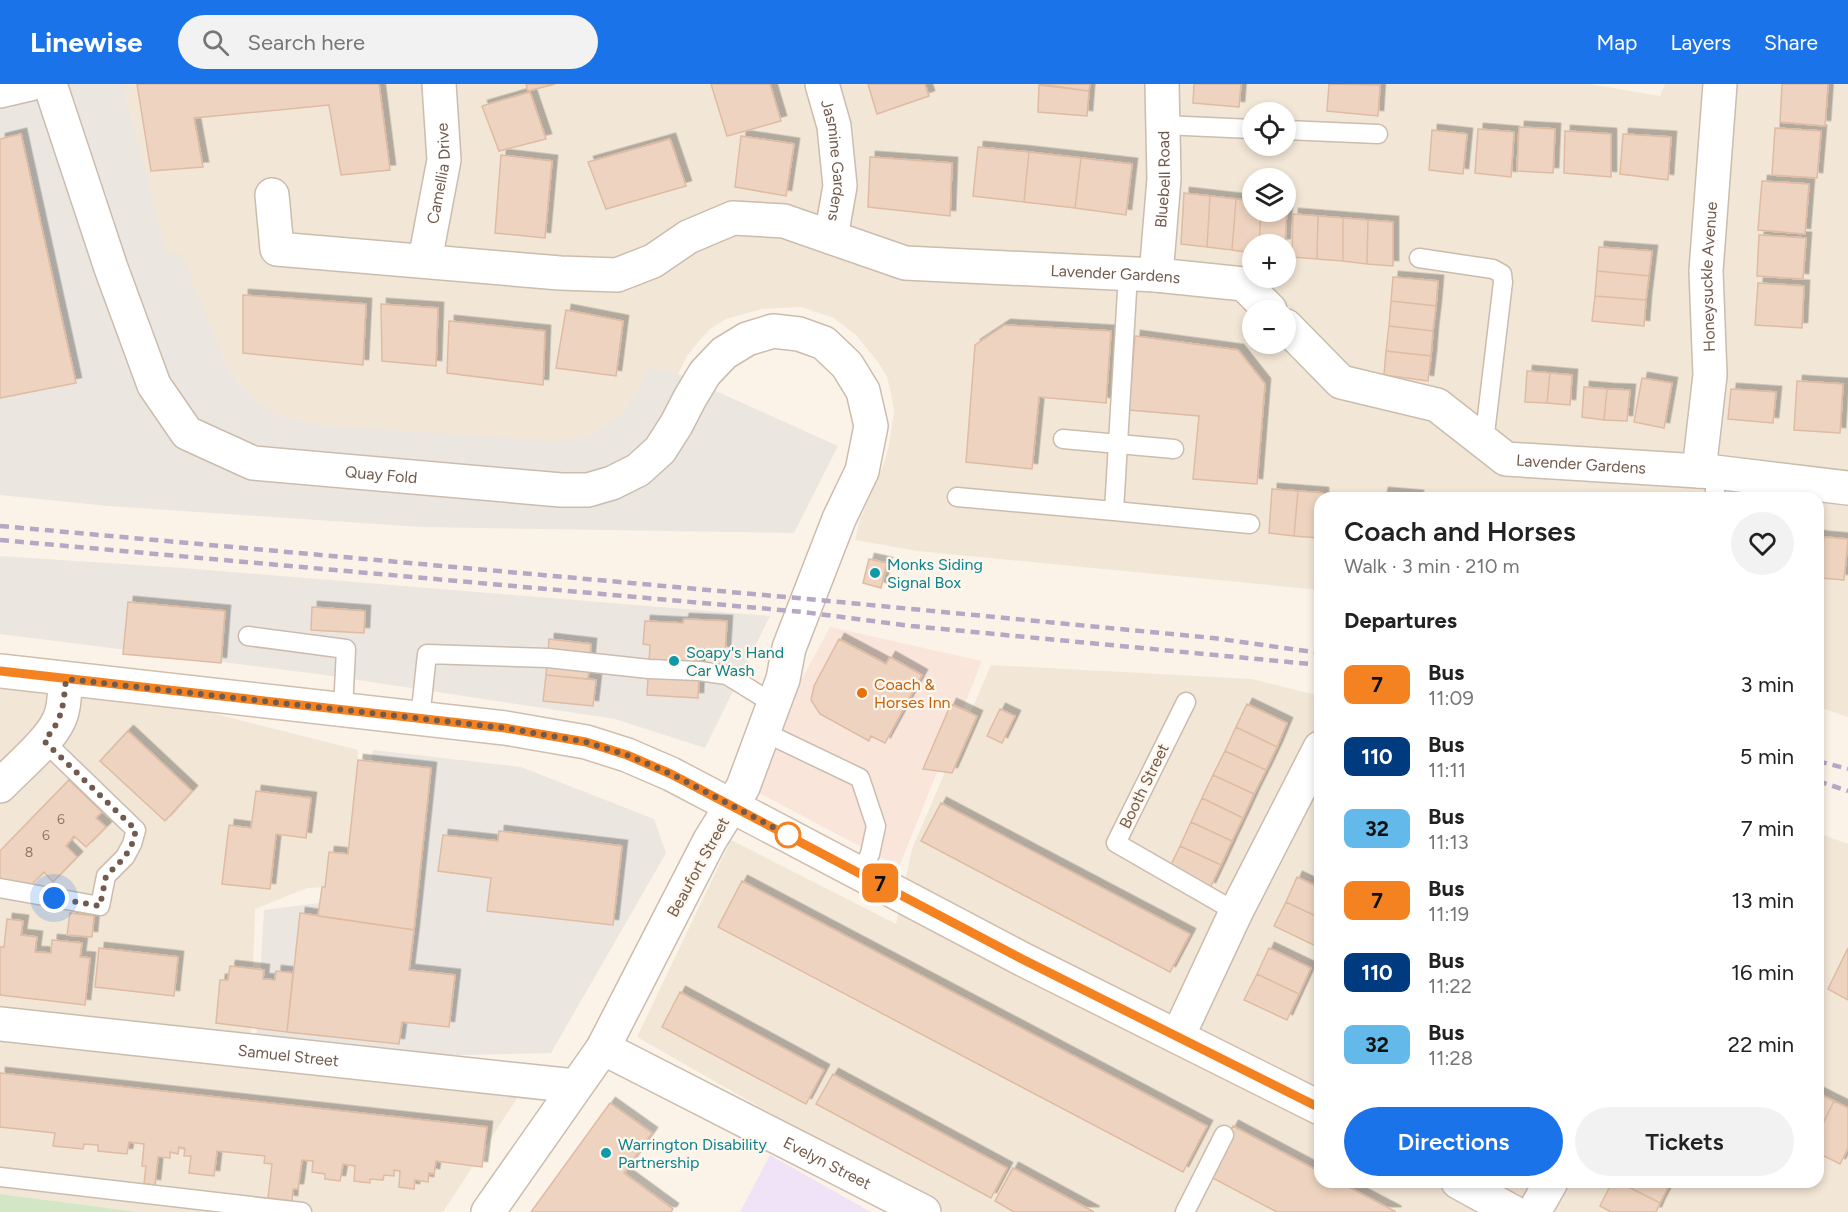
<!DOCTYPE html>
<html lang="en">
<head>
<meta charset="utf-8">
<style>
  body { margin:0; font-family:Figtree,sans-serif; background:#f2f2f2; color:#222; height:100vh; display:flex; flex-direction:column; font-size:22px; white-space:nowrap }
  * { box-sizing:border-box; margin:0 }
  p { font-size:20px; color:#767676 }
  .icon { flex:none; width:33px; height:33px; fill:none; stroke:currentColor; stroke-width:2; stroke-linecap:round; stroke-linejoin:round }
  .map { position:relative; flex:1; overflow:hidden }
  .drawer { position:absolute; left:1314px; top:408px; width:510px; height:696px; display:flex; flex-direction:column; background:#fff; border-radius:18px; box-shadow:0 3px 9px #0003 }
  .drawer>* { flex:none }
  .badge { padding:0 12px; border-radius:9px; font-size:21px; line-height:39px }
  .tools { position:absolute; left:1242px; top:18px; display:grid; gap:12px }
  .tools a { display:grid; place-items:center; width:54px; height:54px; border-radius:50%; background:#fff; box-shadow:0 3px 9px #0003; font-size:30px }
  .you { position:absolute; width:30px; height:30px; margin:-15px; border:4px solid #fff; border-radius:50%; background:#1a73e8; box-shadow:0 0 0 9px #1a73e833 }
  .map>.badge { position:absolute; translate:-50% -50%; box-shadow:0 0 0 3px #fff }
  h2 { padding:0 30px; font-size:22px; line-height:54px }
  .round { display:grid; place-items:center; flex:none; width:63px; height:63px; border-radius:32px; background:#f2f2f2 }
  .overview { display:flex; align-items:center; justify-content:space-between; height:102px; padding:0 30px }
  h1 { font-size:28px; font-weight:600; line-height:45px }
  .cta { display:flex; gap:12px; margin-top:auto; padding:12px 30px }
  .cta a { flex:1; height:69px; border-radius:36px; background:#1a73e8; color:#fff; font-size:24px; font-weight:600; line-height:69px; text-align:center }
  .cta a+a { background:#f2f2f2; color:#222 }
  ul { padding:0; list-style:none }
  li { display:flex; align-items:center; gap:18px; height:72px; padding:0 30px }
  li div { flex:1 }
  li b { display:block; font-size:22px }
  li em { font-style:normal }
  li .badge { min-width:66px; font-weight:700; text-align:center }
  header { display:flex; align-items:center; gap:36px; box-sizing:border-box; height:84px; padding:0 30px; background:#1a73e8; color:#fff }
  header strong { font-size:28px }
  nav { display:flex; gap:33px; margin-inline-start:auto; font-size:21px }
  .search { width:420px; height:54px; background:#f2f2f2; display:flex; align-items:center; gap:15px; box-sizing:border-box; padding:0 21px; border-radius:33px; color:#767676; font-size:22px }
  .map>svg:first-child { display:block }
  .residential { fill:#f2e6d6; fill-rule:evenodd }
  .commercial { fill:#fae5db }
  .industrial { fill:#ebe6e0 }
  .education { fill:#f0e3f7 }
  .green { fill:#d3e7c6 }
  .building { fill:#eed4c0; stroke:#dfbba2; stroke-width:1.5; filter:url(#shadow) }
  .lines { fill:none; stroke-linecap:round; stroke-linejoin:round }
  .lane-casing { stroke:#ccbcae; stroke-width:21 }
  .street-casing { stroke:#ccbcae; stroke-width:36 }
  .secondary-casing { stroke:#d0beae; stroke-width:36 }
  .lane { stroke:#fff; stroke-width:18 }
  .street { stroke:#fff; stroke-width:33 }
  .secondary { stroke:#fff; stroke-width:33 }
  .rail { stroke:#b7a6c4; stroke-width:4.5; stroke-dasharray:9 6; stroke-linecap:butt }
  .line-casing { stroke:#fff; stroke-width:14 }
  .line { stroke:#f58220; stroke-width:9 }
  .walk { stroke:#725b4d; stroke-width:6; stroke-dasharray:0 10.8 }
  .culture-dot { fill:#0f9aa8; stroke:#fef7ed; stroke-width:2 }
  .food-dot { fill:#e8710a; stroke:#fef7ed; stroke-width:2 }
  .stop-dot { fill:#fff; stroke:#f58220; stroke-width:3 }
  .labels { text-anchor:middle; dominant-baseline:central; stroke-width:4.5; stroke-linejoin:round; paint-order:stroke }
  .number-label { font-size:14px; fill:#91796a }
  .street-label { font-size:16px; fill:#725b4d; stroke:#fef7ed }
  .culture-label { font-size:16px; fill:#0d838f; stroke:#fef7ed; text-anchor:start }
  .food-label { font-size:16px; fill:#c56008; stroke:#fef7ed; text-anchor:start }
</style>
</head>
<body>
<header>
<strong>Linewise</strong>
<div class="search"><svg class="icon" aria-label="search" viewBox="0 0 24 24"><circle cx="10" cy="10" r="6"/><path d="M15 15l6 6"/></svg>Search here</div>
<nav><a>Map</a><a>Layers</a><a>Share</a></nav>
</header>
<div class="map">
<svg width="1848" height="1128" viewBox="0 0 1848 1128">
  <defs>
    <filter id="shadow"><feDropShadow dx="5.5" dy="-5.5" stdDeviation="0" flood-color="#0004"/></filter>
  </defs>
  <rect width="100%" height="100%" fill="#fbf3e7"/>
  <!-- residential -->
  <path class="residential" d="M123 0H1589L1660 12 1665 0H1848V633L1818 623V414H1320V506L918 467 855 456 860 436 884 379 889 361 894 328 891 309 887 293 878 278 857 252 834 234 801 223 762 225 726 235 710 245 698 258 687 272 678 290 649 283 639 307 620 330 587 353 573 357 544 359 319 341 283 333 256 317 234 294 167 171ZM1252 28H1286V62H1252ZM1252 94H1286V128H1252ZM1252 160H1286V194H1252ZM1252 226H1286V260H1252Z
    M991 581 1252 595 1320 612V1098H1818V749L1848 760V1128H944L637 953 731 756 896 840 912 765Z
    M0 595 133 609 358 666 353 801 307 804 255 825 250 979 525 1002 443 1128H139L0 1110Z"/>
  <!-- commercial -->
  <path class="commercial" d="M830 543 982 577 899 783 744 701Z"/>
  <!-- industrial -->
  <path class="industrial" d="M0 0H123L167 170 181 169 223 274 234 294 256 317 283 333 319 341 559 358 587 353 620 330 639 307 649 283 678 290 838 362 794 449 421 443 108 422 0 411Z
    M0 472 183 484 770 532 705 664 615 635 325 591 0 550Z
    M373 666 521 683 654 735 666 769 551 969 255 976 264 826 351 815Z"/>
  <!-- education -->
  <path class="education" d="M770 1071 871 1128H740Z"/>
  <!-- green -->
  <path class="green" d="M0 1110 139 1128H0Z"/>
  <!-- building -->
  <path class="building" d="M137 0H379L390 86 341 91 329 21 194 34 203 83 151 87Z
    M526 0H555L528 7Z
    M711 0H770L781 37 727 52Z
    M868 0H925L929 12 877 30Z
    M1039 0H1090L1089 7Z
    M1194 0H1241L1239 23 1193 19Z
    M1329 0 1380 1 1378 32 1327 27Z
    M1782 0H1828L1825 42 1780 38Z
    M1039 1 1089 7 1087 32 1038 28Z
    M530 8 546 55 499 67 482 22Z
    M1519 43 1555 45 1553 89 1517 87Z
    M1775 44 1821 47 1817 94 1772 91Z
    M1478 45 1514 48 1511 93 1475 89Z
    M1432 46 1467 50 1463 90 1429 86Z
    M1565 47 1611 50V93L1564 89Z
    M21 50 76 299 0 314V55Z
    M1623 50 1671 53 1668 96 1620 90Z
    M741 52 794 60 786 112 735 103Z
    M670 55 686 102 606 125 588 78Z
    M978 63 1029 68 1024 118 973 112Z
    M1029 68 1081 74 1075 124 1024 118Z
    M501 71 552 77 545 154 495 149Z
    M870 73 952 79 950 132 868 123Z
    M1081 74 1132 80 1126 131 1075 124Z
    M1762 97 1809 100 1805 150 1758 146Z
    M1184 109 1210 112 1207 163 1181 160Z
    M1210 112 1236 115 1232 166 1207 163Z
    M1236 115 1252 117V128H1261L1259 160H1252V169L1232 166Z
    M1286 122H1287L1285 160H1259L1261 128H1286Z
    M1293 130 1318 132 1317 175 1292 173Z
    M1318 132 1343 134V177L1317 175Z
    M1343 134 1368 136 1367 180 1343 177Z
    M1368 136 1393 138V182L1367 180Z
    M1759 151 1806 154 1803 195 1757 192Z
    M1599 163 1652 167 1649 192 1597 187Z
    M1597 187 1649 192 1646 216 1595 212Z
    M1393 193 1438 197 1436 222 1391 217Z
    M1758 199 1804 202 1802 244 1755 241Z
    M243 211 366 220 363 281 243 269Z
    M1595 212 1646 216 1644 242 1592 237Z
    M1391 217 1436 222 1433 247 1389 242Z
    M381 220 438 224 436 282 382 277Z
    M566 226 623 237 616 292 556 284Z
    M449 237 545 247 543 301 447 289Z
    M1005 241 1111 247 1106 319 1039 313 1032 385 966 378 975 261Z
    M1389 242 1433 247 1431 272 1386 267Z
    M1135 252 1238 266 1265 300 1257 400 1193 395 1199 332 1129 326Z
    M1386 267 1431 272 1428 297 1384 291Z
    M1527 287 1550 289 1547 319 1525 318Z
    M1550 289 1572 291 1570 321 1547 319Z
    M1642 294 1672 299 1664 344 1634 338Z
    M1797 297 1843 300 1840 349 1794 346Z
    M1584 303 1607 305 1604 336 1582 333Z
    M1607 305 1630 306 1627 337 1604 336Z
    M1731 305 1776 308 1773 339 1728 335Z
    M1272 405 1298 407 1294 452 1269 449Z
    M1298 407 1323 409V414H1320L1319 454 1294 452Z
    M1383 409 1418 412V414H1382Z
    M1818 452 1824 453 1820 494 1818 493Z
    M1824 453 1848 455 1844 496 1820 494Z
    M869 475 887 479 881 504 863 499Z
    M128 518 225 527 221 579 123 570Z
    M312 523 365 527 364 549 311 546Z
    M684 535 727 537 725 568 700 566 698 614 647 611 650 561 643 560 645 537 683 539Z
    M549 555 591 560 588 595 546 591Z
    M839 555 886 580 890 573 922 591 885 659 871 652 869 657 820 630 811 616 814 602Z
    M546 591 596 596 593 622 543 617Z
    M951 620 977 632 952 689 923 685Z
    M1247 620 1287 639 1277 663 1236 643Z
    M1000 625 1015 632 1002 659 987 652Z
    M1236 643 1277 663 1266 686 1225 667Z
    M128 647 192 707 165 737 100 677Z
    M1225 667 1266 686 1254 710 1213 691Z
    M358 676 431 684 414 846 318 832 322 803H325L329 768 348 770Z
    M1213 691 1254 710 1243 734 1202 714Z
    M69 696 102 728 96 734 106 743 86 763 74 752 66 762 77 773 53 798 44 788 32 800 0 798V767Z
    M256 707 311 714 306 754 276 750 270 805 222 800 229 741 251 744Z
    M1202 714 1243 734 1232 757 1191 738Z
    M941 719 1190 850 1170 888 921 757Z
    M1191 738 1232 757 1221 781 1180 762Z
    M499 747 622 762 613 841 487 827 491 794 438 787 443 751 498 757Z
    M1180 762 1221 781 1210 804 1169 785Z
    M1297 793 1320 804V834L1286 818Z
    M742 797 1207 1042 1183 1088 718 843Z
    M1286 818 1320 834V864L1274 842Z
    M70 829 94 832 92 853 67 851Z
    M300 829 414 846 409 886 455 891 449 943 402 938 399 960 287 948Z
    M7 835 23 837 21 851 37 853 35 868 51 869 52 856 82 859 80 873 90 874 85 921 0 911V863H4Z
    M99 864 178 873 174 912 95 903Z
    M1269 864 1311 884 1299 910 1257 890Z
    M1848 864V916L1828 905Z
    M230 882 264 886 263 895 275 896 276 887 293 889 287 948 216 939 220 896H228Z
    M1257 890 1299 910 1287 936 1244 916Z
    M680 908 824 986 806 1020 662 943Z
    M0 989 487 1043 482 1083 436 1077 434 1090 429 1089 428 1098 415 1096 414 1105 399 1103 400 1087 394 1086V1092L384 1091 383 1096 370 1095V1099L354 1097 355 1082 343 1080 340 1097 325 1095V1090L312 1088 313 1077 302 1076 298 1105H293L292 1117 268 1114 272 1080 264 1079 265 1072 217 1067 214 1092 189 1089 191 1072H184L185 1064 179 1063 178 1070 170 1068V1074L158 1073 155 1101 144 1100 146 1082H142L144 1060 129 1058 127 1070 98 1067V1061L84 1060 83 1065 53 1062 55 1049 0 1043Z
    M833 990 1007 1084 991 1114 816 1020Z
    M1818 1009 1834 1017 1818 1050Z
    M1834 1017 1848 1024V1064L1840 1080 1818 1069V1050Z
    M610 1019 652 1049 624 1089 673 1125 671 1128H531Z
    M1233 1042 1320 1088V1098H1339L1396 1128H1277L1207 1091Z
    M1013 1084 1094 1128H1014L995 1117Z
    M1612 1098H1619L1660 1119 1656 1128H1611L1600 1122Z
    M1619 1098H1671L1660 1119Z"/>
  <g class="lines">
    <!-- lane casing -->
    <g class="lane-casing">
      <path id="lane" d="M1163 41 1252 45
        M1286 46 1378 50
        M1419 174 1493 185 1502 190 1503 198 1484 358
        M1063 355 1174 365
        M1715 388V414
        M957 413 1114 427 1128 190
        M1114 427 1250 440
        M248 552 346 565 343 626
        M1186 618 1116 759 1236 828
        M420 635 427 570 548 574 649 585 699 587 727 591 774 620
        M764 648 860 694 876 742 870 770 861 789
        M0 804 100 822 106 792 125 773 132 760 136 746 44 657
        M0 1093 302 1128
        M1185 1128 1224 1051"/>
    </g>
    <!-- street casing -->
    <g class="street-casing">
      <g id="street">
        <path id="s1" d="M50 0 111 184 154 301 187 349 253 379 561 406H588L612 399 638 386 660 366 676 341 690 314 705 289 724 269 747 255 773 247 799 250 824 259 847 281 863 307 871 342 862 387 839 435 789 564 783 595 743 703 710 756 603 964 488 1128"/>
        <path id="s2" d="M822 0 834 42 840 102 831 153"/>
        <path d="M0 7 30 0"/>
        <path id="s3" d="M272 111 277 165 560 189 617 191 653 177 688 153 733 134 784 137 905 179 1156 191 1244 200 1270 226"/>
        <path id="s4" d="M425 176 444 76 439 0"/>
        <path id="s5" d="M1156 191 1164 95 1162 0"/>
        <path id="s6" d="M1286 242 1341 298 1437 321 1506 375 1715 388 1848 404"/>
        <path id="s7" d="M1699 387 1710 291 1706 187 1720 0"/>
        <path d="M0 702C17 684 49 658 59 636 65 624 64 608 66 595"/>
        <path id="s8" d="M0 940 575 1002"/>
        <path d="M1178 952 1236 828 1320 664"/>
        <path id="s9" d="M603 964 924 1128"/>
        <path d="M1534 1128 1551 1098"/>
      </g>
    </g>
    <!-- secondary casing -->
    <g class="secondary-casing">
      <path id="secondary" d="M0 587 505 644 586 658 627 671 671 690 1022 875 1320 1024
        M1458 1098 1513 1128"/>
    </g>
    <!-- lane -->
    <use href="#lane" class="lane"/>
    <!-- street -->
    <use href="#street" class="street"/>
    <!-- secondary -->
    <use href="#secondary" class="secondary"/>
    <!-- rail -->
    <path class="rail" d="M0 442 808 515 1213 554 1320 569
      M0 456 803 528 911 542 1320 581
      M1818 677 1848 685
      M1818 697 1848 707"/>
  </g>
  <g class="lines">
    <!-- line casing -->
    <g class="line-casing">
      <path id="line" d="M0 587 505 644 586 658 627 671 671 690 1022 875 1320 1024"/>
    </g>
    <!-- line -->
    <use href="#line" class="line"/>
    <!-- walk -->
    <path class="walk" d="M54 814 100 822 106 792 125 773 132 760 136 746 44 657C63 635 63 623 66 595L505 644 586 658 627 671 671 690 788 751"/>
  </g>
  <!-- markers -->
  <g class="culture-dot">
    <circle cx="875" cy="489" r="6"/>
    <circle cx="674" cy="577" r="6"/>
    <circle cx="606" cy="1069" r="6"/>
  </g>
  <circle class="food-dot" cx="862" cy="609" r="6"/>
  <circle class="stop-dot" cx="788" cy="751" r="12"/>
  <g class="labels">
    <!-- number labels -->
    <g class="number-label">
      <text x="61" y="735">6</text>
      <text x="46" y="751">6</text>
      <text x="29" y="768">8</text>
    </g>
    <!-- street labels -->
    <g class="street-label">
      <text stroke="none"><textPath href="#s2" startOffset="78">Jasmine Gardens</textPath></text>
      <text stroke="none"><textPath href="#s4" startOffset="88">Camellia Drive</textPath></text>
      <text stroke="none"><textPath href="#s5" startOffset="96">Bluebell Road</textPath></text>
      <text stroke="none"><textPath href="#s3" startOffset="915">Lavender Gardens</textPath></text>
      <text stroke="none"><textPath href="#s7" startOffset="195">Honeysuckle Avenue</textPath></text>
      <text stroke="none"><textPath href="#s6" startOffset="340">Lavender Gardens</textPath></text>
      <text stroke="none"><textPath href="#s1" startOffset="578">Quay Fold</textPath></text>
      <text transform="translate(1144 702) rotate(-64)">Booth Street</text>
      <text transform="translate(698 783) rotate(-61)">Beaufort Street</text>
      <text stroke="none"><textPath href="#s8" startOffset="290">Samuel Street</textPath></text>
      <text stroke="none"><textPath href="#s9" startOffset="252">Evelyn Street</textPath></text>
    </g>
    <!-- culture labels -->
    <g class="culture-label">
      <text x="887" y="480">Monks Siding<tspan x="887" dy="18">Signal Box</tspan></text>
      <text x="686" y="568">Soapy's Hand<tspan x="686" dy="18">Car Wash</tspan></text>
      <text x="618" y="1060">Warrington Disability<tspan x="618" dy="18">Partnership</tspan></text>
    </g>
    <!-- food labels -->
    <g class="food-label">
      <text x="874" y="600">Coach &amp;<tspan x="874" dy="18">Horses Inn</tspan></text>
    </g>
  </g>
</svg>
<div class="tools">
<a><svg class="icon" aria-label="locate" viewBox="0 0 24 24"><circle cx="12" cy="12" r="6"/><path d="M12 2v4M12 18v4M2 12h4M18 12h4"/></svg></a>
<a><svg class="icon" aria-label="layers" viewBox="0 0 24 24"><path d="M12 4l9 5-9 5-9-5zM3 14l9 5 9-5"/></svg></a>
<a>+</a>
<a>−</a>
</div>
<div class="you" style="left:54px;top:814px"></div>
<b class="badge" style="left:880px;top:799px;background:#f58220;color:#111">7</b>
<section class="drawer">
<div class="overview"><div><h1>Coach and Horses</h1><p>Walk · 3 min · 210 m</p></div><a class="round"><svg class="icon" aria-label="heart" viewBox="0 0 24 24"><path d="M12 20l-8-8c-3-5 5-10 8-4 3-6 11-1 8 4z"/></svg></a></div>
<h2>Departures</h2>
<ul>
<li><span class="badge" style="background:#f58220;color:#111">7</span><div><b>Bus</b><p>11:09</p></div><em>3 min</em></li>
<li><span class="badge" style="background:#003b80;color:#fff">110</span><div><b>Bus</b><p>11:11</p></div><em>5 min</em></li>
<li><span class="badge" style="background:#63b9e9;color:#111">32</span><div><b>Bus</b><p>11:13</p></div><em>7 min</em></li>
<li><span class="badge" style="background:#f58220;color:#111">7</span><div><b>Bus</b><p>11:19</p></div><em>13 min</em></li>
<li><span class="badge" style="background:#003b80;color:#fff">110</span><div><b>Bus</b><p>11:22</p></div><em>16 min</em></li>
<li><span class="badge" style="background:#63b9e9;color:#111">32</span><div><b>Bus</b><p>11:28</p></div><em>22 min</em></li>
</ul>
<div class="cta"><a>Directions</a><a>Tickets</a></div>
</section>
</div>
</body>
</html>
